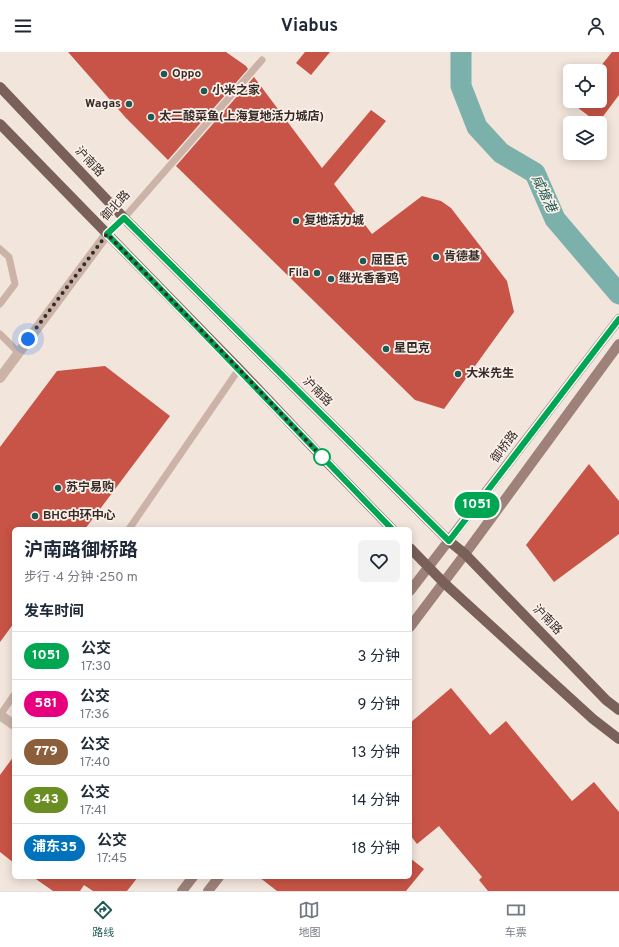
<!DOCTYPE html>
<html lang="zh">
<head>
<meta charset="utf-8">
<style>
  body { margin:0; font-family:Overpass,"Noto Sans SC",sans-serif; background:#f2f2f3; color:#1f2937; height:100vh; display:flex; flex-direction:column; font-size:15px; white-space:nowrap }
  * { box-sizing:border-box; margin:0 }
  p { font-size:13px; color:#747a83 }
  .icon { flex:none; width:22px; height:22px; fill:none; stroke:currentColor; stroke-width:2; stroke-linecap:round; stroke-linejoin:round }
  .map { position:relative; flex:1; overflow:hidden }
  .drawer { position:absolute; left:12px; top:475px; width:400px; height:352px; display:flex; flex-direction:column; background:#fff; border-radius:6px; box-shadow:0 2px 10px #0003 }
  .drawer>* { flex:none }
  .badge { padding:0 8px; border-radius:13px; font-size:14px; line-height:26px }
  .tools { position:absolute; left:563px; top:12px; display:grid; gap:8px }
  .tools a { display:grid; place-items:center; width:44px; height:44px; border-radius:6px; background:#fff; box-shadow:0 2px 10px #0003; font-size:20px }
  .you { position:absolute; width:20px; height:20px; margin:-10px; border:3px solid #fff; border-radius:50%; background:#1a73e8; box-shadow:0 0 0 6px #1a73e833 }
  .map>.badge { position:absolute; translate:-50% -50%; box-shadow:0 0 0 2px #fff }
  h2 { padding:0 12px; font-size:15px; line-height:36px }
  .round { display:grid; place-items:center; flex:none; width:42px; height:42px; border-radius:6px; background:#f2f2f3 }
  .headline { display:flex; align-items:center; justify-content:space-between; height:68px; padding:0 12px }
  h1 { font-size:19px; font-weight:700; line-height:30px }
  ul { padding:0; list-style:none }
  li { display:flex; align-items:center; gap:12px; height:48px; padding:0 12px; border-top:1px solid #e0e1e3 }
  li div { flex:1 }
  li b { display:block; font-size:15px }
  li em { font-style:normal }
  li .badge { min-width:44px; font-weight:700; text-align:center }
  header { display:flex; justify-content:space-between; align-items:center; height:52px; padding:0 12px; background:#fff; font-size:18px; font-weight:700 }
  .menu { display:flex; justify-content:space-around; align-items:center; height:56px; border-top:1px solid #e0e1e3; background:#fff; font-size:11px; color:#747a83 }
  .menu a { display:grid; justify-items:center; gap:2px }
  .menu .selected { color:#1d5955 }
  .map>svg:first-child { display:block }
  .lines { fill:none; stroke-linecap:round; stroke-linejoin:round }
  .river { stroke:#7bb0ab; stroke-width:21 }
  .building { fill:#c75446 }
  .service { stroke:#cbb3a8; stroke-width:7 }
  .minor { stroke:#cbb3a8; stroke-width:10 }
  .secondary { stroke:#9e8279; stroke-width:10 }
  .primary { stroke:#796059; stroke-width:10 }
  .line-casing { stroke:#fff; stroke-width:9 }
  .line { stroke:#00a651; stroke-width:6 }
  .walk { stroke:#372b28; stroke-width:4; stroke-dasharray:0 7.2 }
  .poi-dot { fill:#1d5955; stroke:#faf0e9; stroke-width:1.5 }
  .stop-dot { fill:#fff; stroke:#00a651; stroke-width:2 }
  .labels { text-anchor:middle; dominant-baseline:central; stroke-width:3.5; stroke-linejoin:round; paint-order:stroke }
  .poi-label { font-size:12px; font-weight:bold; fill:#372b28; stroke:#faf0e9; text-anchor:start }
  .street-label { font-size:12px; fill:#372b28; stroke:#faf0e9 }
  .water-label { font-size:13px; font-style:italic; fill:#1d5955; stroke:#faf0e9 }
</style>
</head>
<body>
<header><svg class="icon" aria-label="menu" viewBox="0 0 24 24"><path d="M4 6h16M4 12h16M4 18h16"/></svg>Viabus<svg class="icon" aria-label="person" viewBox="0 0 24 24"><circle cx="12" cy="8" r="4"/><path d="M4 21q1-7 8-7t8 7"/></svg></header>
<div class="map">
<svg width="619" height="839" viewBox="0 0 619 839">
  <rect width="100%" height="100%" fill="#f2e5dc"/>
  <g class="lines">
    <!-- river -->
    <path class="river" d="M461 0V34L477 75 501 101 535 121 555 167 619 242"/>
  </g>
  <!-- building -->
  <path class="building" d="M68 0H226L246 14 248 17 168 108 126 66Z
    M305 0H330L311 23 296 11Z
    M612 0H619V43L598 71 569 49H600V15Z
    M254 25 322 116 371 58 386 69 334 132 372 182 422 144 441 149 451 156 507 229 514 260 444 357 415 348 176 114Z
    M105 314 170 364 85 477H14V571L0 590V395L57 319Z
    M589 412 619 449V482L554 530 526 493Z
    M451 636 490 683 506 669 572 749 594 730 619 760V839H488L479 828 482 825 439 774 417 792 410 783V671Z
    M14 704V811L0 800V723Z
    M410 806 424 817 406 839H277L259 825H410Z
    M33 825H138L127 839H93L84 833 80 839H53Z"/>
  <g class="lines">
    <!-- service -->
    <path class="service" d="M107 182 124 166 262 8
      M0 197 9 205 15 232 0 252
      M0 282 18 300
      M129 477 239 317
      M0 663 14 643"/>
    <!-- minor -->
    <path class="minor" d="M0 326 107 182
      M0 663 14 673"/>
    <!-- secondary -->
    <path class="secondary" d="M410 539 619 267
      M410 575 465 502 619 292
      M182 839 193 825
      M208 839 219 825"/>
    <!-- primary -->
    <path class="primary" d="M0 35 124 166 449 489 465 502 606 648 619 658
      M0 72 239 317 322 405 392 477
      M410 496 444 531 593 667 619 687"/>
  </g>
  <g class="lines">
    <!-- line casing -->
    <g class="line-casing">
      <path id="line" d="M392 477C297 379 203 280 107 182L124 166 449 489 619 267"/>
    </g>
    <!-- line -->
    <use href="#line" class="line"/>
    <!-- walk -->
    <path class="walk" d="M28 287 107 182 239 317 322 405"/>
  </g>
  <!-- markers -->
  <g class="poi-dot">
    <circle cx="164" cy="22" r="4"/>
    <circle cx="204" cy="39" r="4"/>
    <circle cx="129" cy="52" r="4"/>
    <circle cx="151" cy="65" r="4"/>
    <circle cx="296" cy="169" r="4"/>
    <circle cx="436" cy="205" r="4"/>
    <circle cx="363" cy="209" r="4"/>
    <circle cx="317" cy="221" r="4"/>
    <circle cx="331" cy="227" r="4"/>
    <circle cx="386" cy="297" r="4"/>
    <circle cx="458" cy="322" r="4"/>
    <circle cx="58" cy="436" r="4"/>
    <circle cx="35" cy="464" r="4"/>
  </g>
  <circle class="stop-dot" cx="322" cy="405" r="8"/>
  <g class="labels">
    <!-- poi labels -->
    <g class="poi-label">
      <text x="172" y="22">Oppo</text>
      <text x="212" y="39">小米之家</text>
      <text x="121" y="52" text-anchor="end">Wagas</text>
      <text x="159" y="65">太二酸菜鱼(上海复地活力城店)</text>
      <text x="304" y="169">复地活力城</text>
      <text x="444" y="205">肯德基</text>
      <text x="371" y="209">屈臣氏</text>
      <text x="309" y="221" text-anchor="end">Fila</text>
      <text x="339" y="227">继光香香鸡</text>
      <text x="394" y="297">星巴克</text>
      <text x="466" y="322">大米先生</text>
      <text x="66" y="436">苏宁易购</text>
      <text x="43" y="464">BHC中环中心</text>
    </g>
    <!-- street labels -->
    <g class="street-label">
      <text transform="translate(89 110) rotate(47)">沪南路</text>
      <text transform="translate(116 154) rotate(-47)">御北路</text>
      <text transform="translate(317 340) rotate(45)">沪南路</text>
      <text transform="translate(505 395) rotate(-53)">御桥路</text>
      <text transform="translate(547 568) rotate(46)">沪南路</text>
    </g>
    <!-- water labels -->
    <g class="water-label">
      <text transform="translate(543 142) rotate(64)">咸塘港</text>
    </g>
  </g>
</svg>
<div class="tools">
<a><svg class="icon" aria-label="locate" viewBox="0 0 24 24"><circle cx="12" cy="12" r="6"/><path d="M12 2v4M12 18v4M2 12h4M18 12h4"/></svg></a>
<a><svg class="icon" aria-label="layers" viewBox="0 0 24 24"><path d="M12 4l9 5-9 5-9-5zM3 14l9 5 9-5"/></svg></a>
</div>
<div class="you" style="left:28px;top:287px"></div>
<b class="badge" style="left:477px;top:453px;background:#00a651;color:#fff">1051</b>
<section class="drawer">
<div class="headline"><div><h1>沪南路御桥路</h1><p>步行 · 4 分钟 · 250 m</p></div><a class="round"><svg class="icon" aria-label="heart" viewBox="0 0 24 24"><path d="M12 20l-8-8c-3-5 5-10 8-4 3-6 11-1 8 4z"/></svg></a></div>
<h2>发车时间</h2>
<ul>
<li><span class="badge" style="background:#00a651;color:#fff">1051</span><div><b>公交</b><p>17:30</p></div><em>3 分钟</em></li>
<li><span class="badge" style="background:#e6007e;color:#fff">581</span><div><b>公交</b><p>17:36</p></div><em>9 分钟</em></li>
<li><span class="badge" style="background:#8b5e3c;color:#fff">779</span><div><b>公交</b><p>17:40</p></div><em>13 分钟</em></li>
<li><span class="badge" style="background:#6b8e23;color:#fff">343</span><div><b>公交</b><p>17:41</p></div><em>14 分钟</em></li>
<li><span class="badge" style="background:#0072bc;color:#fff">浦东35</span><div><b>公交</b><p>17:45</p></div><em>18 分钟</em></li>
</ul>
</section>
</div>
<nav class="menu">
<a class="selected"><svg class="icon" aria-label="directions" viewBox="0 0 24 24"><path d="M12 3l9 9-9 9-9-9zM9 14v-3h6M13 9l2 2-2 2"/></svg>路线</a>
<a><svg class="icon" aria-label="map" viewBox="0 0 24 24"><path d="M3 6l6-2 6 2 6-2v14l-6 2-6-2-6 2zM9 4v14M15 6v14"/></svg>地图</a>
<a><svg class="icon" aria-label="tickets" viewBox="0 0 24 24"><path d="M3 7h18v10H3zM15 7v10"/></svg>车票</a>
</nav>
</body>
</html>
